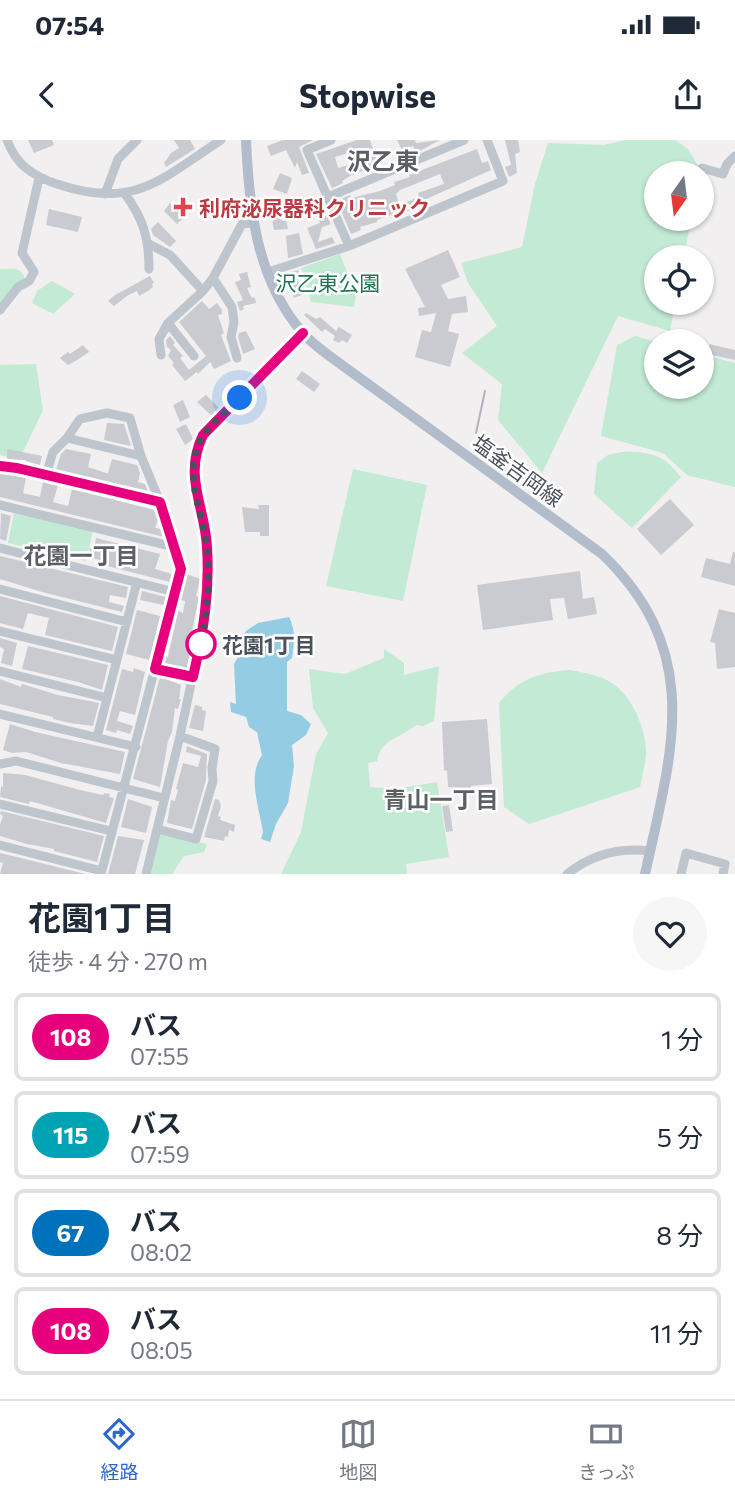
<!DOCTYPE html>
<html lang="ja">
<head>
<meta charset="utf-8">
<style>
  body { margin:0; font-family:Commissioner,"Noto Sans JP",sans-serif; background:#f6f6f7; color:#1f2937; height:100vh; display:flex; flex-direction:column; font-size:26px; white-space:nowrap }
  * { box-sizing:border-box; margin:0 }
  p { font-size:23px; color:#747a83 }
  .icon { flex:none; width:38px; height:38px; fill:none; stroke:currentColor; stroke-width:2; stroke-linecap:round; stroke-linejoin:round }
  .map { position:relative; height:734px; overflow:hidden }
  .sheet { display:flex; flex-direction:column; background:#fff; flex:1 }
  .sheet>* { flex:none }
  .badge { padding:0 14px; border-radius:23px; font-size:24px; line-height:46px }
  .needle { width:46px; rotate:194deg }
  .tools { position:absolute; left:644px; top:21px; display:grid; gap:14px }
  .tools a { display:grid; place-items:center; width:70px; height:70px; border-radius:50%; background:#fff; box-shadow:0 2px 5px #0004; font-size:35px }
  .you { position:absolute; width:35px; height:35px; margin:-18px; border:5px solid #fff; border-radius:50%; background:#1a73e8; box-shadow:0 0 0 10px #1a73e833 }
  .map>.badge { position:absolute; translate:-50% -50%; box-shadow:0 0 0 4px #fff }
  .round { display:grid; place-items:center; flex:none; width:74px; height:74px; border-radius:37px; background:#f6f6f7 }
  .headline { display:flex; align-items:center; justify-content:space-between; height:119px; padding:0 28px }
  h1 { font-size:33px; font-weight:700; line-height:52px }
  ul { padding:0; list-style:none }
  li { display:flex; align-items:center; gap:21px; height:88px; margin:0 14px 10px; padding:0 14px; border:4px solid #e0e1e3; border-radius:10px }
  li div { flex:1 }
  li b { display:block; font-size:26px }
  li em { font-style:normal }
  li .badge { min-width:77px; font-weight:700; text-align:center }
  .status { display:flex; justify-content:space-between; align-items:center; height:49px; padding:0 35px; background:#fff; direction:ltr }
  .status svg { height:19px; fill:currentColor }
  header { display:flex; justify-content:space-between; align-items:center; height:91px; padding:0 28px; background:#fff; font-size:32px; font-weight:700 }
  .tabs { display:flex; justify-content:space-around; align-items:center; height:98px; border-top:2px solid #e0e1e3; background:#fff; font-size:19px; color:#747a83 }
  .tabs a { display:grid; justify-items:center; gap:4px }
  .tabs .selected { color:#2c66cf }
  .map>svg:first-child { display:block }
  .green { fill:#c2ead5 }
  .water { fill:#94cce3 }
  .building { fill:#c9cbd1; fill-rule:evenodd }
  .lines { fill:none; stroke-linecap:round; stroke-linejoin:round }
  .minor { stroke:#bfc5cc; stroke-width:9 }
  .major { stroke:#b2bccb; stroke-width:10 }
  .rail { stroke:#b2b4b9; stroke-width:2 }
  .line-casing { stroke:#fff; stroke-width:16 }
  .line { stroke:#e6007e; stroke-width:10 }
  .walk { stroke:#49515b; stroke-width:7; stroke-dasharray:0 12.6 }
  .health-dot { fill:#e0444e; stroke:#fff; stroke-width:2.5 }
  .stop-dot { fill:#fff; stroke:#e6007e; stroke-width:3.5 }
  .labels { text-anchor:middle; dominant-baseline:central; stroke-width:5; stroke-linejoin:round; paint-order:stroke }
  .health-label { font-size:21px; font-weight:bold; fill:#be3a42; stroke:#fff; text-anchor:start }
  .park-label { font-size:21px; fill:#217552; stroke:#fff }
  .street-label { font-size:21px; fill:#49515b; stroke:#fff }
  .stop-label { font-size:21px; font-weight:bold; fill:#49515b; stroke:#fff; text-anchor:start }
  .neighbourhood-label { font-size:23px; font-weight:bold; fill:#5c5f63; stroke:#fff }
  .quarter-label { font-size:24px; font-weight:bold; fill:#5c5f63; stroke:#fff }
</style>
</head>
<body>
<div class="status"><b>07:54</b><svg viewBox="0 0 49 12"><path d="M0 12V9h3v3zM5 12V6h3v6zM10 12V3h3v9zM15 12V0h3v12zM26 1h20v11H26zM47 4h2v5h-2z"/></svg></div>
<header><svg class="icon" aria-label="back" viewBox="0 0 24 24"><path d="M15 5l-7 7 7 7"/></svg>Stopwise<svg class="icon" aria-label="share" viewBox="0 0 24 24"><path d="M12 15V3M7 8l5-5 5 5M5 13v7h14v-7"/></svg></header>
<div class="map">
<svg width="735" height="734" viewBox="0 0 735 734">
  <rect width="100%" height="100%" fill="#f1efef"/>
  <!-- green -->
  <path class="green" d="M626 0H675L688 9 700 29 699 33H656V79H691L684 117H656V163H675L670 191 618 176 542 333 498 280 502 244 462 213 497 186 468 143 461 123 522 107 535 44 548 3 604 5Z
    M340 114 356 156 354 167 311 162 301 128Z
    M0 129C12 129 21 126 25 139L0 166Z
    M52 141 75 154 53 174 32 163 37 151Z
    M635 196 656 202V247H702V214L735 223V347L687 335 663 313 601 296 617 205Z
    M36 224 43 270 19 320 0 315V225Z
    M622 312C637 311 659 313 670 325 674 329 677 333 681 337L632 388 594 354 597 323 608 315Z
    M353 329 427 345 403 461 326 446Z
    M14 373 93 391 86 421 8 403Z
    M384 509 404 523V535L439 526 434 581 423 586 416 585C400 599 381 598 377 621L368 623 370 647 395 649 437 642 449 717 406 724 407 734H281L301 692 316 614 328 593 313 568 309 529 345 534 384 518Z
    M570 530C585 533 599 535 612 543 633 557 647 591 646 615 645 625 642 637 640 647L529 684 504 667 499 563C518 539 540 532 570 530Z
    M159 694 207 704 204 712 184 716 172 734H149Z"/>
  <!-- water -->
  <path class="water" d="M289 477C296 490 294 503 292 518L287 522V571L301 575 311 584 306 595 292 605 294 626 288 663 276 684 270 702 261 699 263 692C259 667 247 636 262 615L257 592 249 587 246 577 231 572 230 562 236 564 234 524 238 517V502L246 491 258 483Z"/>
  <!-- building -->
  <path class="building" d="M28 0H52L54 5 34 13Z
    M174 0H190L195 9 166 27 164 23 171 13 179 8Z
    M283 0H313L299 7 309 33 302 35 297 22 295 28 286 10 271 16 267 6Z
    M357 0H370L375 16 379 15 381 24 352 35 342 41 343 43 332 48 316 14ZM348 13 352 24 338 28 335 17Z
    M397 0H415L416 3 440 0 416 13 413 6 402 10Z
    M505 0H518L520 12 515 14 517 33 509 37 505 27 511 25Z
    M477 9 482 23 488 21 491 30 413 65 414 68 401 74 392 78 391 75 377 80V82L360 87 361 90 351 94 337 61 350 55 351 58 380 51 395 45 394 42 410 37 409 35ZM440 34 444 44 418 53 419 57 399 65 396 54 400 50Z
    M280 33 292 38 287 54 273 49Z
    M170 63 184 71 186 76 177 84 164 71Z
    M280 67 282 81 286 80 288 89 274 90 272 78H269L267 68Z
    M49 69 82 77 78 92 46 85Z
    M327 76 331 84 322 87 318 102 332 97 335 103 316 109 307 88 320 83 318 79Z
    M158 82 176 101 170 107 153 95 151 89Z
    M299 93 303 114 288 118 286 96Z
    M448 110 460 137 441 145 448 159 466 156 468 172 452 174 448 191 459 194 450 227 415 217 422 190 431 192 436 173 419 176 418 168 425 167 405 129Z
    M298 130 301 138 297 140 304 154 294 158 285 135Z
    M247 132 251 147 247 148 251 157 255 158 256 163 243 166 244 169 240 171 237 162 243 160 235 142 241 140 239 134Z
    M150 136 154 143 152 144 153 147 148 151 139 156 137 151 127 156 114 166 108 161 115 155Z
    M202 161 209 169 217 163 222 170V174L218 175 224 193 221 195 231 221 214 229 210 222 198 234 197 232 185 241 172 225 174 223 168 216 171 210 167 207 166 200 170 196 175 203 173 205 183 216 180 218 189 230 206 216 179 182Z
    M306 173 316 179 320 177 336 191 339 187 352 195 347 203 342 200 339 203 333 200 335 196 325 189 322 192 304 175Z
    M246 191 255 209 243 214 238 197 239 193Z
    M709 204 735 210V220L707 214Z
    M83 205 89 212 77 220 68 225 60 218 68 212 70 214Z
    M302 231 320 244 314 252 296 239Z
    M206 255 219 268 212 276 197 262Z
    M183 260 190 277 180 282 173 265Z
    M107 283 124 284 131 306 104 300Z
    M186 284 193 299 185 305 176 289Z
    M7 309 42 316 40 325 26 321V320L7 319Z
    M66 309 91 314 88 327 106 333H108L112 319 137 325 140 333 138 342 145 344 148 352 56 330 61 314Z
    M0 333 26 338 23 353 40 357 43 342 58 345 53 362 68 366 72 349 154 370 158 379 155 388 161 389 164 397 0 357Z
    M670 359 694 385 661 415 637 389Z
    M258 365H269V396H260V392H245L242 367 259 369Z
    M1 373 11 376 6 401 0 399Z
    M96 398 160 414 155 429 172 434 170 442 107 426 108 422 88 417 90 408 94 409Z
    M733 412H735V446L701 437 706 418 730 424Z
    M0 416 128 447 126 458 110 455 109 462 124 466 122 472 42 452 0 439Z
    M580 431 583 459 594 457 597 474 568 479 564 458 550 459 553 480 483 490 477 445Z
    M187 434 200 439 196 456 199 457 189 505H192L187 528 163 524 165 516 168 517 178 471 183 473 185 461 180 460Z
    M142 451 166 457 164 465 140 460Z
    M0 456 118 487 112 511 45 495 49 478 28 473 23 489 0 483Z
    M719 469 735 473V527L717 529 715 503 710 502Z
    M137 470 160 476 150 520 126 514Z
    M0 498 17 503 12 526 1 523 4 509 0 507Z
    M28 506 108 525 102 550 78 542 22 529Z
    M134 528 145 532 135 575 120 571 117 581 133 586 130 594 117 590 116 593 106 590 122 529 133 532Z
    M160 537 181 545 179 559H181L178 569 175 568 172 592 168 601 160 647 133 639Z
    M0 539 21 547 22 544 58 555 99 563 93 586 70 583 53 579V577L0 564Z
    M195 565 202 567V570L206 571 203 591 189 588Z
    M487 579 492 644 471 646V653L468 655 463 648 448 647 447 630 444 631 442 582Z
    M10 584 35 592 125 612 120 634 61 623 26 612 12 613 3 610Z
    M187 606 207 614 206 640 192 689 167 683 171 660 175 661 178 650 176 649 183 623 198 627 201 616 186 612Z
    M3 633 25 635 80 650 103 655 104 653 110 654 109 657 114 658 106 683 30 661 29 664 0 657 1 646 3 647Z
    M128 659 152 667 146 693 121 687Z
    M215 659 219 660 221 666 218 676 221 677 220 680 235 685 234 692 229 690 228 697 225 696 224 701 204 697Z
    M449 665 453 691 446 692 442 666Z
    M1 671 104 696 97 722 54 711V709L27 704 0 696V685L3 676 0 674Z
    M118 696 144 700 135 734H108Z
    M0 713 33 721 85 734H0L3 723 0 722Z"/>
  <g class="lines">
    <!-- minor -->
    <path class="minor" d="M7 0C16 25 33 36 57 44 134 70 160 40 221 0
      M331 0 307 10 349 106
      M702 28 723 34 727 24 735 16
      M105 54 118 19 137 0
      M125 54C143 78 149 98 149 129
      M328 57 464 0
      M149 104 170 115 203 151
      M268 132 349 106 503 41 487 0
      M213 138 232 167 234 182 231 197 237 218
      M0 170 18 147 29 141 34 132 22 113 39 38
      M168 183 194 216
      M161 215 159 199 168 183 203 151 213 138 242 84 253 83
      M67 298 141 316
      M0 326 17 328 160 362
      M46 335 53 312 67 298 80 279 107 273 130 278 141 316 160 362 181 429 101 734
      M0 365 175 407
      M0 408 175 452
      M0 449 127 482
      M0 491 117 520
      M155 529 193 537
      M0 531 107 558
      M0 574 136 607
      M97 597 137 442
      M0 624 16 621 164 658
      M0 664 111 691
      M157 689 196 699 213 641 212 628 215 609 180 596
      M0 705 102 731
      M146 734 180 596 207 468V404L193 334 196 310 203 295 303 193
      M567 734C591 715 620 707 650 711
      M681 734 686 713 725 724 723 734"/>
    <!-- major -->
    <path class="major" d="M246 0C249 67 256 139 302 192 311 203 323 211 335 220L602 414C705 513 672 611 645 734"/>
    <!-- rail -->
    <path class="rail" d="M476 293 485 251"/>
  </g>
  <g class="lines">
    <!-- line casing -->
    <g class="line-casing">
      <path id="line" d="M0 326 17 328 160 362 181 429 155 529 193 537C203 493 210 453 207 407 205 366 183 337 203 295L303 193"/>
    </g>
    <!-- line -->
    <use href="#line" class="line"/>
    <!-- walk -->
    <path class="walk" d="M201 504 198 514C207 478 212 439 206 402 202 373 187 341 196 311 202 290 224 273 240 258"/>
  </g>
  <!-- markers -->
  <path class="health-dot" d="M179.5 56.5h7v7h7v7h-7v7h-7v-7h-7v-7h7z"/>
  <circle class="stop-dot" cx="201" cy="504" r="14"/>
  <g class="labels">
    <!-- health labels -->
    <g class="health-label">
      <text x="199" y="67">利府泌尿器科クリニック</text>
    </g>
    <!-- park labels -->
    <g class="park-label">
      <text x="328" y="142">沢乙東公園</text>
    </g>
    <!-- street labels -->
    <g class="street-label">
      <text transform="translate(518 330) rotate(36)">塩釜吉岡線</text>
    </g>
    <!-- stop labels -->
    <g class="stop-label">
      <text x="222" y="504">花園1丁目</text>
    </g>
    <!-- neighbourhood labels -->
    <g class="neighbourhood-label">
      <text x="81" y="415">花園一丁目</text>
      <text x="441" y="659">青山一丁目</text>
    </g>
    <!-- quarter labels -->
    <g class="quarter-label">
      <text x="383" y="20">沢乙東</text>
    </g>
  </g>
</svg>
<div class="tools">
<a><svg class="needle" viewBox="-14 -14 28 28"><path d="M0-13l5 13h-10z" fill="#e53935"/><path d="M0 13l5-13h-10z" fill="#747a83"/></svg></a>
<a><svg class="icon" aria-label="locate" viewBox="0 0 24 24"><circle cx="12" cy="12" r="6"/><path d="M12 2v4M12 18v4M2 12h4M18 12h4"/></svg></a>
<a><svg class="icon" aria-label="layers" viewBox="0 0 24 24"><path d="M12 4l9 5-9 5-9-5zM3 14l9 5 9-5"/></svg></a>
</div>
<div class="you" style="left:240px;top:258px"></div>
</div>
<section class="sheet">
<div class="headline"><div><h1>花園1丁目</h1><p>徒歩 · 4 分 · 270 m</p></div><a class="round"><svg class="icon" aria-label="heart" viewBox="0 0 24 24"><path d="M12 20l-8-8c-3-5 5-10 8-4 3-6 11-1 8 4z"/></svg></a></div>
<ul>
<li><span class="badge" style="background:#e6007e;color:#fff">108</span><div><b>バス</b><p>07:55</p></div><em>1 分</em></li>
<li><span class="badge" style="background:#00a3b4;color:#fff">115</span><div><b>バス</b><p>07:59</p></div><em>5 分</em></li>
<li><span class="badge" style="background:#0072bc;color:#fff">67</span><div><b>バス</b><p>08:02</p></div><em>8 分</em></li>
<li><span class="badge" style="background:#e6007e;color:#fff">108</span><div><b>バス</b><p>08:05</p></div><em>11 分</em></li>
</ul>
</section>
<nav class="tabs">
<a class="selected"><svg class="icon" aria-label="directions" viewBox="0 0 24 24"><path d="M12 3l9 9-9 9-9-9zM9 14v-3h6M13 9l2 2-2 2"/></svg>経路</a>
<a><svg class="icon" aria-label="map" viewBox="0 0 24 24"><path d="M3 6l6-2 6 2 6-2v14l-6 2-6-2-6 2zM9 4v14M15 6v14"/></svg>地図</a>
<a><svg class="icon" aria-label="tickets" viewBox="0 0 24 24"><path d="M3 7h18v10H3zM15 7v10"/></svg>きっぷ</a>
</nav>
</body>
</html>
